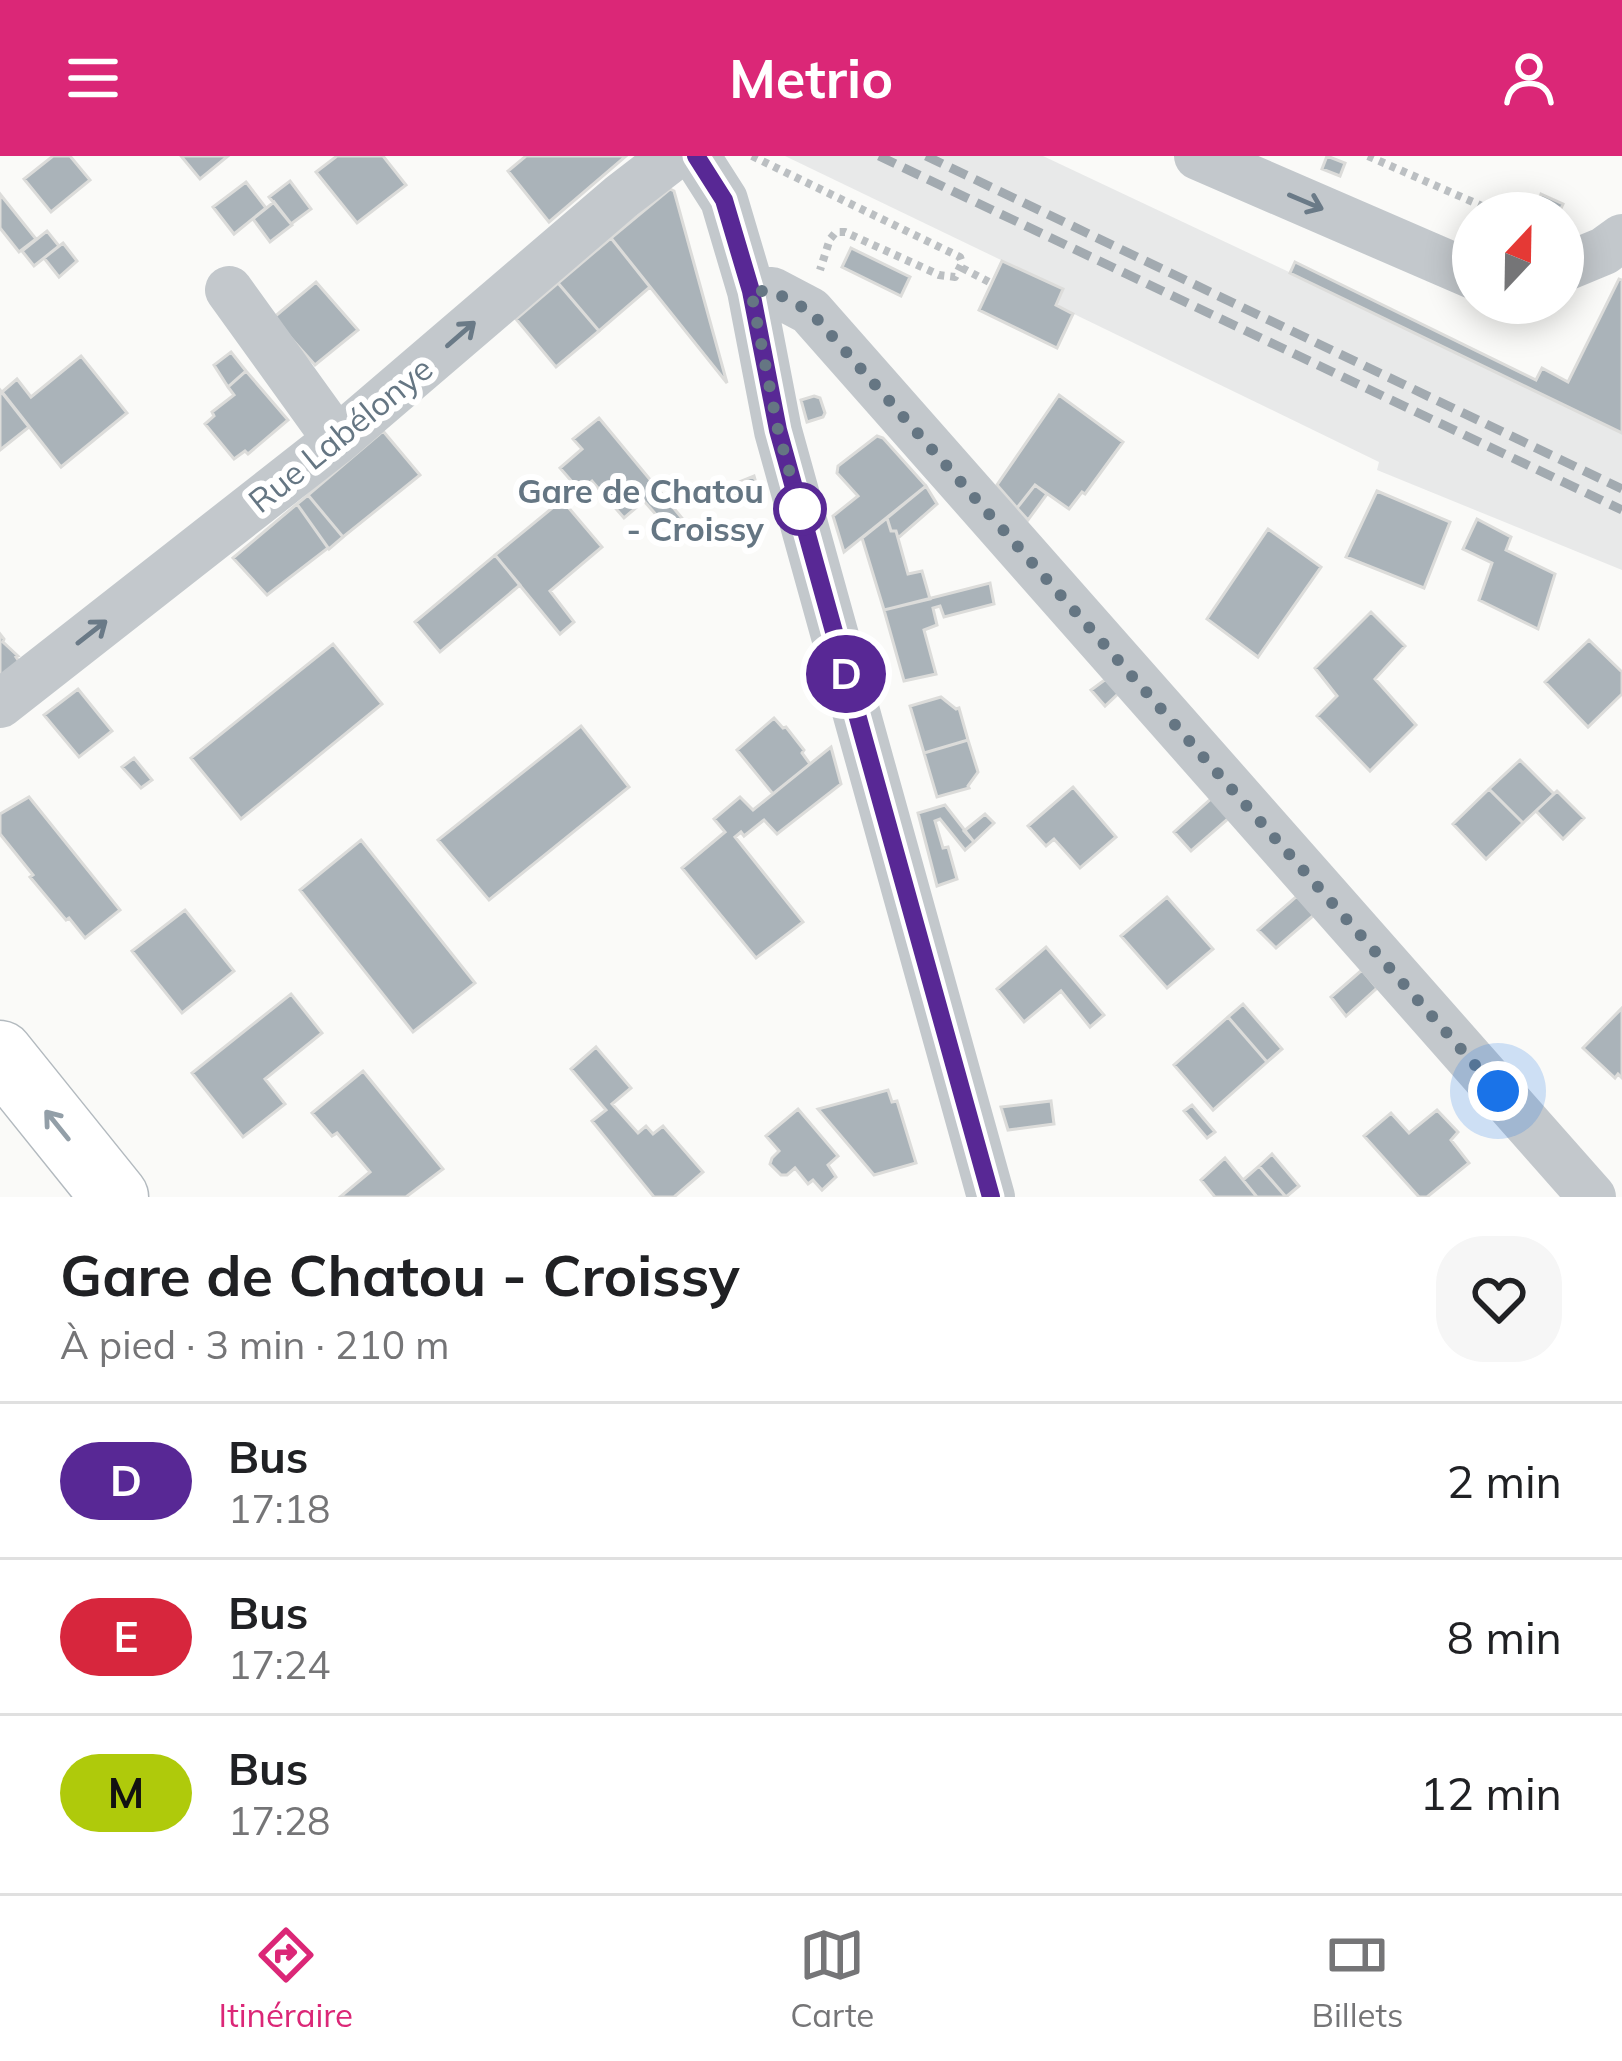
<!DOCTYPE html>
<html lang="fr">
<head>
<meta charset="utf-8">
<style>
  body { margin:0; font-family:Mulish,sans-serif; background:#f6f6f6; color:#202124; height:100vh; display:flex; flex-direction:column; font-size:45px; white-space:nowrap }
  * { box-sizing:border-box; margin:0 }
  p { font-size:39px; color:#757577 }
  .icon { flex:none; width:66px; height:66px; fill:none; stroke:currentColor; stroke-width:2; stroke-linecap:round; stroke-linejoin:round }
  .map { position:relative; height:1041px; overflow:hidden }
  .sheet { display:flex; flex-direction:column; background:#fff; flex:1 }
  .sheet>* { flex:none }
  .badge { padding:0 24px; border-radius:39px; font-size:42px; line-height:78px }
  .needle { width:78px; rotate:22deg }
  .buttons { position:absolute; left:1452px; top:36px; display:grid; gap:24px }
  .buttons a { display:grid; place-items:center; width:132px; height:132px; border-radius:50%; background:#fff; box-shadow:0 6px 30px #0003; font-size:60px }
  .you { position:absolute; width:60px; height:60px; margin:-30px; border:9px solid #fff; border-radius:50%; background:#1a73e8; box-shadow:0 0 0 18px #1a73e833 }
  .map>.badge { position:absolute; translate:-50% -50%; box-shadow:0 0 0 6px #fff }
  .round { display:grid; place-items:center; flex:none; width:126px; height:126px; border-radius:48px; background:#f6f6f6 }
  .headline { display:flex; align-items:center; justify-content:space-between; height:204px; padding:0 60px }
  h1 { font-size:57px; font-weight:700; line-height:90px }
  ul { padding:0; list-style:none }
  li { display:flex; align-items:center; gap:36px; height:156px; padding:0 60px; border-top:3px solid #e0e0e0 }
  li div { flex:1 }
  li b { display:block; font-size:45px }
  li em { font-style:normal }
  li .badge { min-width:132px; font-weight:700; text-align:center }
  header { display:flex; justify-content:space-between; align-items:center; height:156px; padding:0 60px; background:#db2777; color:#fff; font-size:54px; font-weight:700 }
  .menu { display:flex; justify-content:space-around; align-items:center; height:168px; border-top:3px solid #e0e0e0; background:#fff; font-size:33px; color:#757577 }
  .menu a { display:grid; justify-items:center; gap:6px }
  .menu .current { color:#db2777 }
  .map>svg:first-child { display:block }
  .built { fill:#e8e9e9 }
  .building { fill:#aab3b9; stroke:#dcdcda; stroke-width:3 }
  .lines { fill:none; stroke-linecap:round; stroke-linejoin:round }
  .secondary-casing { stroke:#b3babf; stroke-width:69 }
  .path { stroke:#bbbfc2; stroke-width:8; stroke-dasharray:6 6; stroke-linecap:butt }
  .minor { stroke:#c3c8cc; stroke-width:48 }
  .secondary { stroke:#fff; stroke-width:66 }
  .rail { stroke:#a2aab0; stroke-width:9; stroke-dasharray:18 9; stroke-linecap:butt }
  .oneway { stroke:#6a7a87 }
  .oneway2 { stroke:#939fa8 }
  .line-casing { stroke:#fff; stroke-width:27 }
  .line { stroke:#582895; stroke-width:18 }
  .walk { stroke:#657683; stroke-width:12; stroke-dasharray:0 21.6 }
  .stop-dot { fill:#fff; stroke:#582895; stroke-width:6 }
  .labels { text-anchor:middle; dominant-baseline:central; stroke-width:12; stroke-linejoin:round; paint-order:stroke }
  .street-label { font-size:33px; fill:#657683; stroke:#fff }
  .stop-label { font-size:33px; font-weight:bold; fill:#657683; stroke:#fff; text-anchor:end }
</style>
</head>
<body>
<header><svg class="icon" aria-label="menu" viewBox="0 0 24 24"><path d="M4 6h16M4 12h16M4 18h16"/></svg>Metrio<svg class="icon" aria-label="person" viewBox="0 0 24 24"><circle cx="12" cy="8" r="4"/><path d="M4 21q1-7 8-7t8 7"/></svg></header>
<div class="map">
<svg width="1622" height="1041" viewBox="0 0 1622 1041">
  <rect width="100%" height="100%" fill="#fafaf8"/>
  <!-- built -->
  <path class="built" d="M785 0H1043L1289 116 1295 106 1535 223 1542 212 1622 252V414L1377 314 1379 306 1074 158 1057 192 979 154 1001 104Z"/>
  <!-- building -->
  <path class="building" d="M53 0H70L90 24 51 56 24 23Z
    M181 0H228L200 23Z
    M337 0H383L406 29 357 67 316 16Z
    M526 0H626L549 66 508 15Z
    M1327 0 1345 7 1340 20 1322 13Z
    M290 25 311 53 291 68 269 41Z
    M246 26 266 52 234 78 213 51Z
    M670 33 674 35 727 227 611 82Z
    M0 38 36 83 19 96 0 72Z
    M1541 38 1563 48 1559 57 1538 47Z
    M274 46 292 69 270 86 253 63Z
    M47 75 59 90 34 110 22 95Z
    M611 82 650 131 599 175 558 127Z
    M63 87 77 105 59 121 44 102Z
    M851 92 910 121 901 140 842 111Z
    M1002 105 1063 133 1056 149 1073 158 1057 192 979 154Z
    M1295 106 1536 224 1542 212 1568 226 1619 123 1622 124V277L1290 117Z
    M316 126 358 174 315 209 273 162Z
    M558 127 599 175 556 211 516 163Z
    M231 196 246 215 228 231 214 209Z
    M81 200 127 257 61 311 2 236 17 223 31 241Z
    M246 215 288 264 248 298 245 295 234 303 205 268 214 260 212 256 234 239 228 231Z
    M0 234 29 271 0 294Z
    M1059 239 1123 286 1085 338 1082 336 1069 353 1035 329 1017 352 997 329Z
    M814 240 820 242 825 257 823 261 807 266 801 244Z
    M599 262 686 367 677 376 670 369 667 371 644 345 624 362 592 325 580 335 560 312 582 293 573 283Z
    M383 275 420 319 343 381 308 339Z
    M877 280 883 282 926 330 844 396 833 360 858 340 837 317 838 310Z
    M754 320 760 341 744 346 729 330Z
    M1035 329 1047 338 1028 364 1017 352Z
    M926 330 937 348 898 382 896 375H891L887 362Z
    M1377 335 1450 366 1424 432 1346 401Z
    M308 339 343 381 329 393 297 348Z
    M562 344 602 391 550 435 574 466 560 478 495 399Z
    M297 348 328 392 267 439 233 402Z
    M887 362 891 375H896L908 418 922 415 930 443 884 454 862 382Z
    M1477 363 1511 381 1506 394 1555 418 1538 473 1479 444 1492 407 1463 393Z
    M1268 373 1321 411 1258 501 1207 463Z
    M495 399 520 429 440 496 415 466Z
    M990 427 994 448 944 461 940 450 933 452 937 469 924 474 936 518 904 525 884 454Z
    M1371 456 1405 490 1375 523 1416 569 1370 615 1317 560 1337 540 1315 512Z
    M0 478 4 483 3 486 18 500 16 501 20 507 0 524Z
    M1589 484 1622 516V538L1588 571 1545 526Z
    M333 488 382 548 241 663 191 602Z
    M1106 523 1119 537 1105 550 1091 534Z
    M78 533 112 575 79 601 44 559Z
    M941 541 956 553 959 552 968 584 924 597 910 550Z
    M774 562 783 572 786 571 804 594 802 597 810 608 773 638 737 594Z
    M581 570 629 631 489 744 438 684Z
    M968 584 978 616 968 630 969 632 937 641 924 597Z
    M831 591 841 628 777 678 764 664 744 680 741 676 735 681 803 766 756 802 682 712 725 676 714 663 740 641 753 654Z
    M134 602 152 624 141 632 122 611Z
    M1520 604 1554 638 1523 667 1489 633Z
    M1073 631 1116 681 1080 712 1054 683 1046 690 1028 670Z
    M1489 633 1523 667 1486 703 1453 668Z
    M1557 635 1584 662 1563 683 1536 655Z
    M29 641 120 754 85 782 69 762 66 764 30 721 33 719 0 678V658Z
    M1212 642 1229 662 1191 695 1174 676Z
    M945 649 974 686 965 694 940 663 935 665 943 692 948 691 957 723 937 730 918 657Z
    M985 658 994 667 974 686 964 675Z
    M361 684 475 827 413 876 300 734Z
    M1297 740 1314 759 1276 792 1258 774Z
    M1167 741 1213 793 1167 832 1121 780Z
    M185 754 234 815 182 857 132 795Z
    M1046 791 1104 859 1090 871 1061 835 1024 866 997 833Z
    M1362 814 1377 832 1346 860 1331 841Z
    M291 838 322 877 265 923 285 948 243 981 192 917Z
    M1243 848 1282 893 1267 906 1228 861Z
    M1622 852V922L1618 918 1615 922 1583 892Z
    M1228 861 1267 906 1213 954 1174 909Z
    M596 891 631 932 612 948 638 977 646 970 653 978 663 970 703 1016 674 1041H654L592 965 606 954 571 913Z
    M363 915 443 1013 406 1041H340L370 1016 337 977 332 980 312 957Z
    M888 934 892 946 897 945 916 1007 874 1019 818 953Z
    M1051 945 1054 968 1008 974 1001 951Z
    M1192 949 1215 976 1207 982 1184 955Z
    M798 953 838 1000 828 1009 836 1021 822 1034 813 1024 808 1028 795 1012 787 1019H781L770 1008 772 1002 779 995 766 980Z
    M1437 954 1458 976 1451 984 1469 1007 1427 1041H1419L1364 980 1391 957 1409 977Z
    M1272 998 1299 1030 1286 1041 1259 1010Z
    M1225 1002 1243 1024 1257 1041H1215L1201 1024Z
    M1259 1010 1286 1041H1257L1243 1024Z"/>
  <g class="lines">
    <!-- secondary casing -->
    <g class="secondary-casing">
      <path id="secondary" d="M0 898 115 1041"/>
    </g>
    <!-- path -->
    <path class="path" d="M752 0 960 101 962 107 955 121 939 119 845 76H836L830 83 820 114
      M1368 0 1498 57
      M962 112 991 127"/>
    <!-- minor -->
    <path class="minor" d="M696 0 724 44 751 135 778 275 991 1041
      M1198 0 1473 119
      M1563 112 1604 95 1622 82
      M229 134 337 284
      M751 135H772L810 155 1592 1041
      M0 548 337 284 622 40 674 0"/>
    <!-- secondary -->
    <use href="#secondary" class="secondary"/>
    <!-- rail -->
    <path class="rail" d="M879 0 1622 354
      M926 0 1622 333"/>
  </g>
  <!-- one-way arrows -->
  <defs><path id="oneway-shaft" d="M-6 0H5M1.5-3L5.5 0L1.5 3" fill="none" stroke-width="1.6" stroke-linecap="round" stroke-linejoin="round" transform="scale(3)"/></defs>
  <g class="oneway">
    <use href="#oneway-shaft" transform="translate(1306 46) rotate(23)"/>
    <use href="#oneway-shaft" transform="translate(461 178) rotate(-41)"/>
    <use href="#oneway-shaft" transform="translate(92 476) rotate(-38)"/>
  </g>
  <use class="oneway2" href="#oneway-shaft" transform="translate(57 969) rotate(-129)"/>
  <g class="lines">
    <!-- line casing -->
    <g class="line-casing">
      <path id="line" d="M696 0 724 44 751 135 778 274 991 1041"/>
    </g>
    <!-- line -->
    <use href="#line" class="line"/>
    <!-- walk -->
    <path class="walk" d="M800 353 803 365 778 274 751 135H772L810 155 1498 935"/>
  </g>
  <!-- markers -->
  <circle class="stop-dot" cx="800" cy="353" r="24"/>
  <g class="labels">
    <!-- street labels -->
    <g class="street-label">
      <text transform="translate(340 278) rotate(-39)">Rue Labélonye</text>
    </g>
    <!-- stop labels -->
    <g class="stop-label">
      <text x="764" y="334">Gare de Chatou<tspan x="764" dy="38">- Croissy</tspan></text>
    </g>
  </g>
</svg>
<div class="buttons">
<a><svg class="needle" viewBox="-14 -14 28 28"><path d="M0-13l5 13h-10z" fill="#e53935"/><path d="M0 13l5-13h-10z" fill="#757577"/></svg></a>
</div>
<div class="you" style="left:1498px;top:935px"></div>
<b class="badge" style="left:846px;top:518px;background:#582895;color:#fff">D</b>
</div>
<section class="sheet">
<div class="headline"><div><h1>Gare de Chatou - Croissy</h1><p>À pied · 3 min · 210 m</p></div><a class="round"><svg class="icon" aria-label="heart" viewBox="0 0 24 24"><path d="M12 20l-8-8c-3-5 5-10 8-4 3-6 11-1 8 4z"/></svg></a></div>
<ul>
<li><span class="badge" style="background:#582895;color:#fff">D</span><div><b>Bus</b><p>17:18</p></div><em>2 min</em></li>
<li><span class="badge" style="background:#d7263d;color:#fff">E</span><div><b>Bus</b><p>17:24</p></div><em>8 min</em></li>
<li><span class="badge" style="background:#afca0b;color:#111">M</span><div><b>Bus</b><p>17:28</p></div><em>12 min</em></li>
</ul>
</section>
<nav class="menu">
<a class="current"><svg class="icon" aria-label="directions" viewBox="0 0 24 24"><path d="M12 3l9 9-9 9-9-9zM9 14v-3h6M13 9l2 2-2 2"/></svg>Itinéraire</a>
<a><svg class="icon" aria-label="map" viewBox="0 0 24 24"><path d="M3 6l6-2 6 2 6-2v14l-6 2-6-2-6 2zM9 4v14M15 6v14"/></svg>Carte</a>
<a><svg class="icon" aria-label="tickets" viewBox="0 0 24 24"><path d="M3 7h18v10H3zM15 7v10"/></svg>Billets</a>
</nav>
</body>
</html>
